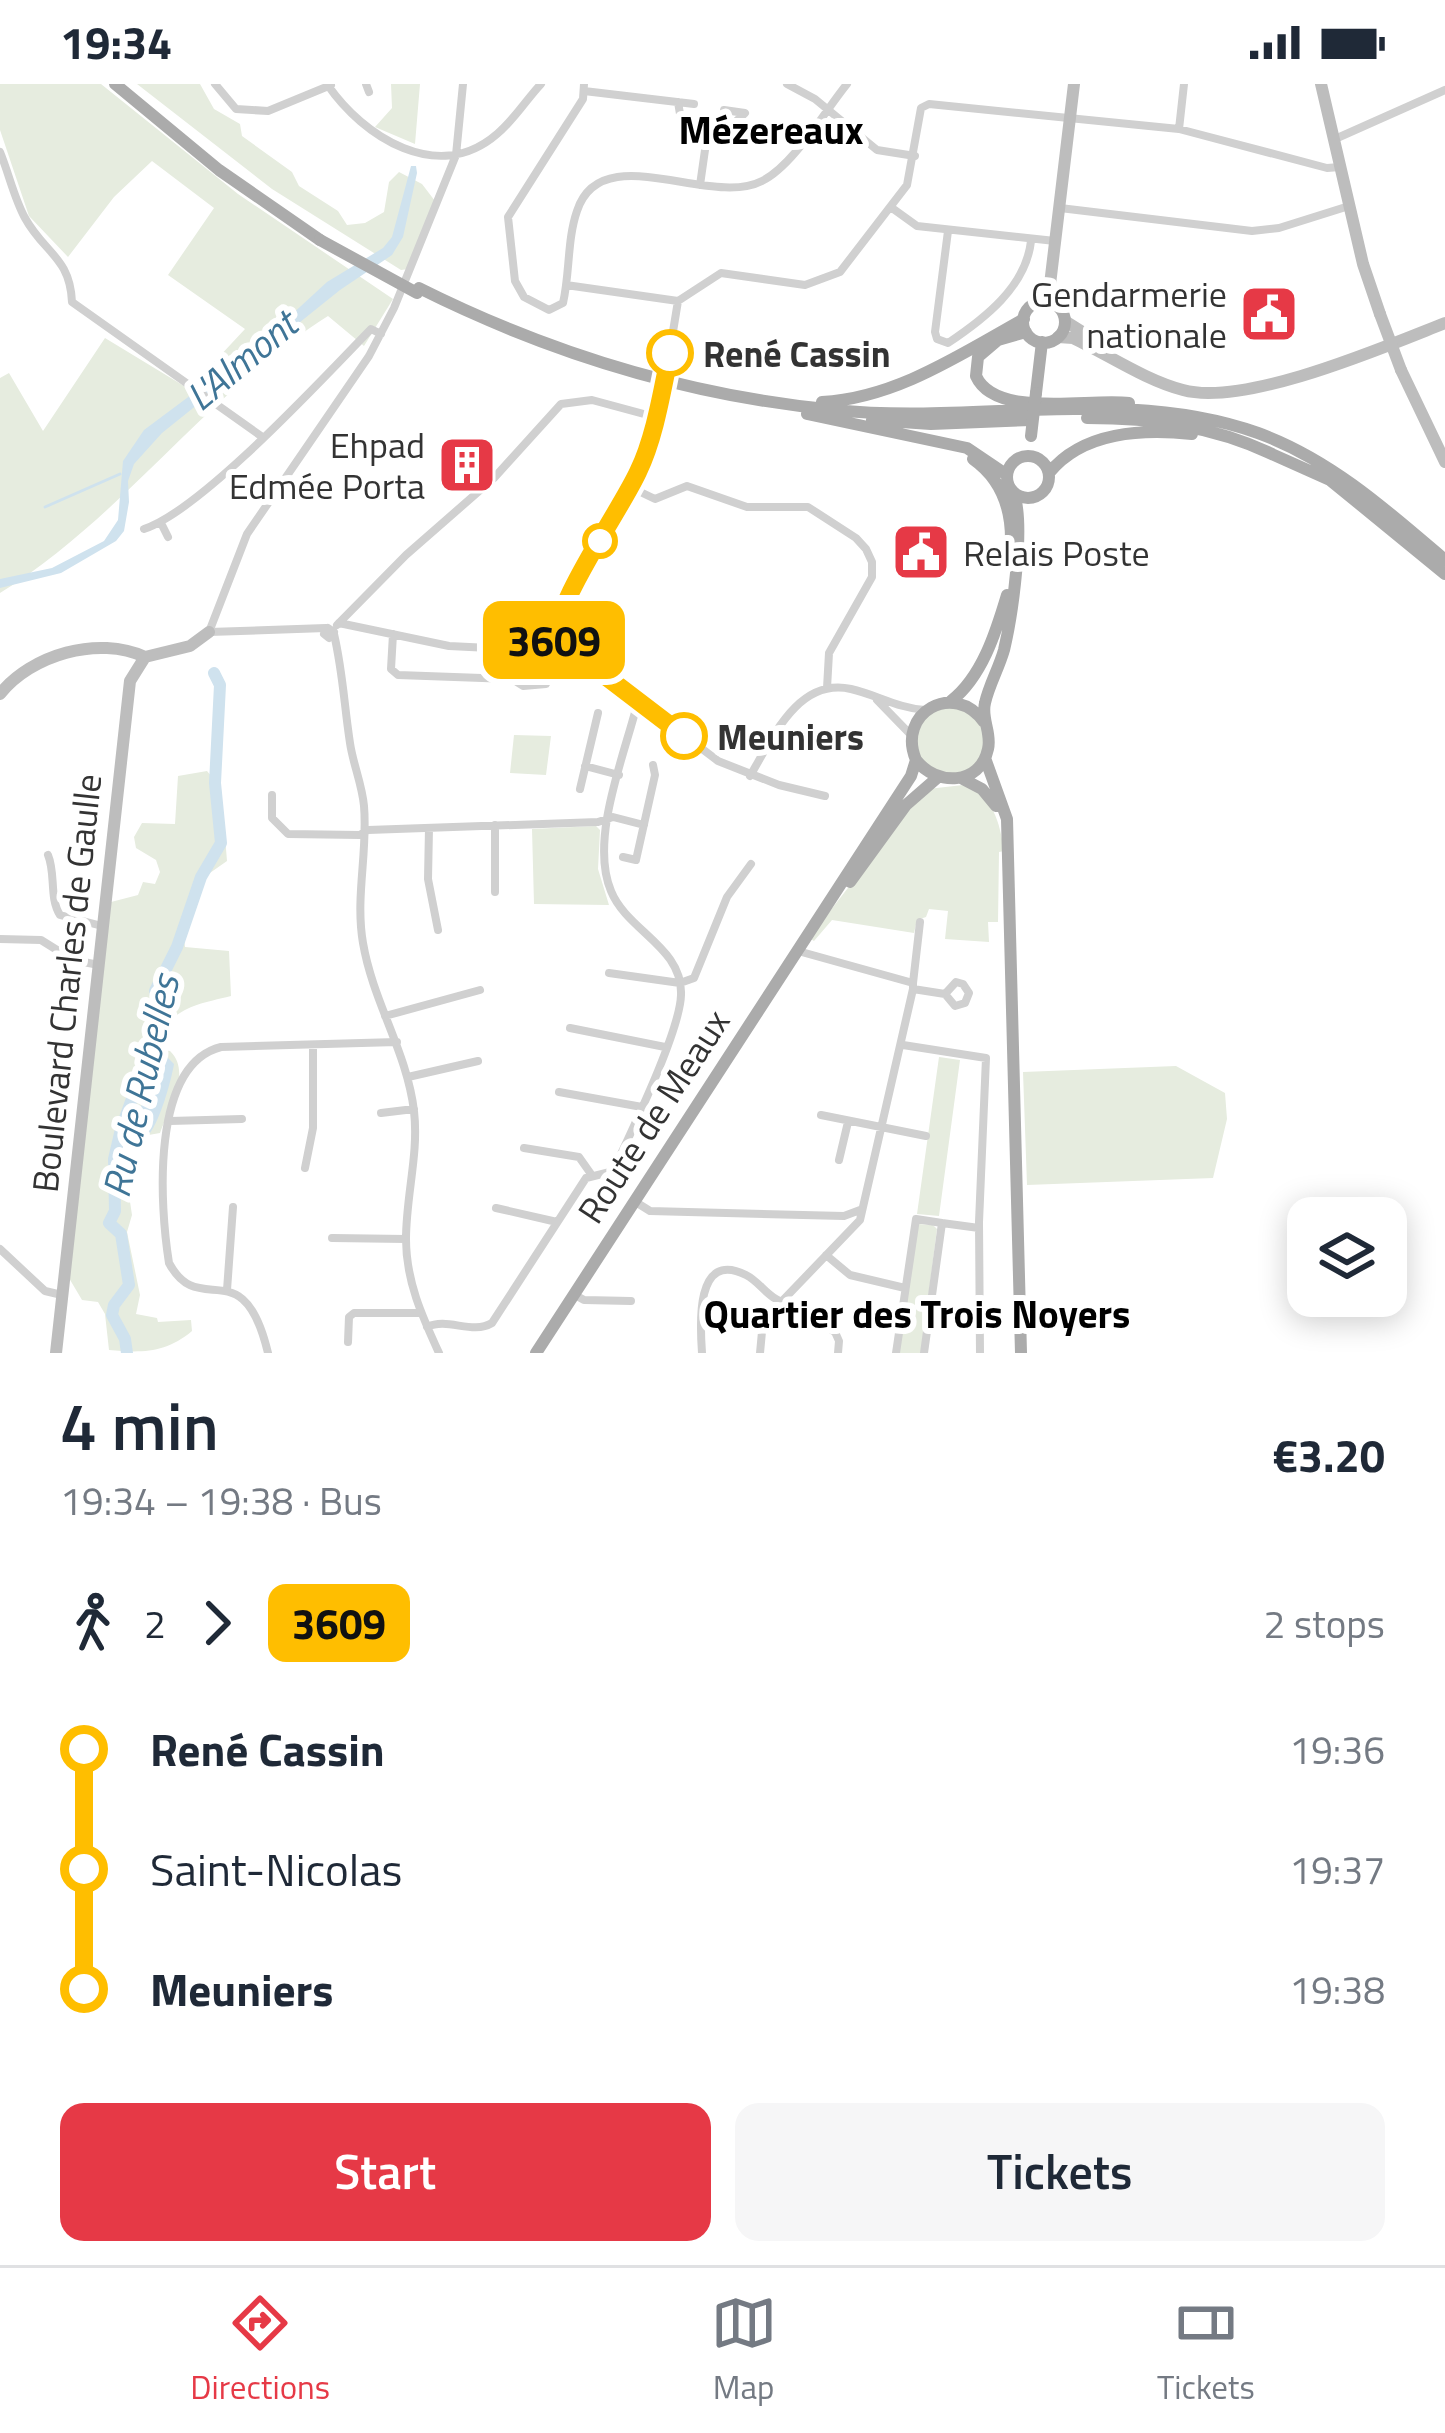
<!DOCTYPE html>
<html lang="en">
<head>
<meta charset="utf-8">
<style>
  body { margin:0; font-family:"Titillium Web",sans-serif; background:#f6f6f7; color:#1f2937; height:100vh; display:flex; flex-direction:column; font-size:45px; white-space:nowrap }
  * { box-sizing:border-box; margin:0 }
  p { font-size:39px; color:#747a83 }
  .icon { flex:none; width:66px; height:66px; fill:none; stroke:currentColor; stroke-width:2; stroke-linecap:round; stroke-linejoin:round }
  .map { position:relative; height:1269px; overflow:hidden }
  .side { display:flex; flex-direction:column; background:#fff; flex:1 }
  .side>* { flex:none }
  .badge { padding:0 24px; border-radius:18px; font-size:42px; line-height:78px }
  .buttons { position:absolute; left:1287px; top:1113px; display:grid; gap:24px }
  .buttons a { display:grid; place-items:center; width:120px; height:120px; border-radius:24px; background:#fff; box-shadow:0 6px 30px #0003; font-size:60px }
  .map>.badge { position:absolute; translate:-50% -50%; box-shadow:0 0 0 6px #fff }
  .legs { display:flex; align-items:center; gap:18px; height:132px; padding:0 60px; font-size:39px }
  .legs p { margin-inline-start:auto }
  .overview { display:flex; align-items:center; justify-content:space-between; height:204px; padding:0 60px }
  h1 { font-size:66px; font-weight:600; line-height:90px }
  .cta { display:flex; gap:24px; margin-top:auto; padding:24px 60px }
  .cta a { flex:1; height:138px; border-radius:24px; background:#e63946; color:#fff; font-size:48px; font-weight:600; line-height:138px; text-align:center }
  .cta a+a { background:#f6f6f7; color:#1f2937 }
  ul { padding:0 60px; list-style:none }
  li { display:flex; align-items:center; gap:42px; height:120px; font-size:45px }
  li i { display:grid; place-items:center; width:18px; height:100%; margin:0 15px; background:currentColor }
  li i::after { content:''; width:30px; height:30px; margin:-15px; border:9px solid; border-radius:50%; background:#fff }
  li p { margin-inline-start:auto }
  li:first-child i { background:linear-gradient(#0000 50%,currentColor 0) }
  li:last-child i { background:linear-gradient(currentColor 50%,#0000 0) }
  .status { display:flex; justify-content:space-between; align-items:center; height:84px; padding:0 60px; background:#fff; direction:ltr }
  .status svg { height:33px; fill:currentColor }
  .tab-bar { display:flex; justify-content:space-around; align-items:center; height:168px; border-top:3px solid #e0e1e3; background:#fff; font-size:33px; color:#747a83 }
  .tab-bar a { display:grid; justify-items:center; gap:6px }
  .tab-bar .selected { color:#e63946 }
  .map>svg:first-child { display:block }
  .green { fill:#e6ecdf }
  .water { fill:#cfe2ee }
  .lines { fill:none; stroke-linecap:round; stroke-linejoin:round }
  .stream { stroke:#cfe2ee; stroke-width:3 }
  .river { stroke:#cfe2ee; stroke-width:12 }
  .street { stroke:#d0d0d0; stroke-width:8 }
  .secondary { stroke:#bdbdbd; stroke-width:12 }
  .primary { stroke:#ababab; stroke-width:12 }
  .street-bridge { stroke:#d0d0d0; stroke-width:8 }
  .secondary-bridge { stroke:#bdbdbd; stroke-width:12 }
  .primary-bridge { stroke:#ababab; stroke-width:12 }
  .line-1-casing { stroke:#fff; stroke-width:27 }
  .line-1 { stroke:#ffbe00; stroke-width:18 }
  .stop-1-dot { fill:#fff; stroke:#ffbe00; stroke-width:6 }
  .labels { text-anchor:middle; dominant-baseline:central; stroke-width:12; stroke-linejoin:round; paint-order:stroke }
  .poi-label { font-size:36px; fill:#333; stroke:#fff; text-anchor:end }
  .stop-label { font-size:36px; font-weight:bold; fill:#333; stroke:#fff; text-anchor:start }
  .street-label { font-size:36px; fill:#333; stroke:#fff }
  .neighbourhood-label { font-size:39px; font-weight:bold; fill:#000; stroke:#fff }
  .water-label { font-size:39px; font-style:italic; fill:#3f7597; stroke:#fff }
</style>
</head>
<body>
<div class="status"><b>19:34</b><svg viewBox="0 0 49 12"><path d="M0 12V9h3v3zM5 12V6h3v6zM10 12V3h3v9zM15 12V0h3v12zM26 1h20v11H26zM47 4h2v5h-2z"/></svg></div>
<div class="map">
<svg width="1445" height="1269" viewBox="0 0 1445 1269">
  <rect width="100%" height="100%" fill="#fff"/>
  <!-- green -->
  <path class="green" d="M0 0H101L238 110 393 215 364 262 328 232C207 309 122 434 0 509V294L9 289 43 347 105 254 189 305 245 245 168 191 214 124 152 77 114 113 68 173 29 132 0 46Z
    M137 0H200L214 25 240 40 242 52 292 88 299 102 338 127 347 141 365 139 384 128 389 98 399 88 422 100 435 117 408 185 401 186 272 105Z
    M391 0H420L415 60 375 43 392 24Z
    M916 657a34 34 0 1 1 68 0a34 34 0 1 1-68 0Z
    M514 651 551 652 546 691 510 689Z
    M207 687 221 704 227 777 207 791 184 854 185 863 229 867 231 912C190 922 171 924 153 965L170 967C192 988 169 1024 160 1049L126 1055 122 1064 132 1131 127 1148 140 1211 136 1230 157 1234 158 1238 191 1236 192 1247C166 1269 142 1269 109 1266L105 1230 98 1218 82 1216 66 1189 111 818 138 811 143 798 155 800 160 788 156 776 136 764 134 753 142 739 175 740 178 692Z
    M963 701C993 710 1000 739 1004 767L999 768 998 838H988L989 858 945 855 948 827 929 825 926 833 917 836 914 849 832 836 814 857 809 854 914 719 928 705Z
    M596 742 600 746 598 785 609 821 534 820 532 745Z
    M939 973 960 976 939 1132 917 1130Z
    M1176 982 1225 1009 1227 1035 1213 1094 1027 1101 1023 988Z
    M918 1140 933 1141 937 1145 921 1269H899Z"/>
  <!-- water -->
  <path class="water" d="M411 82H416L417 89 403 153 392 171 340 206 162 349 134 380 128 397 129 418 124 447 116 457 61 489 0 504V495L52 484 104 457 118 436 123 377 144 346 262 258 327 198 383 164 392 153Z
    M166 972 174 980C171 998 160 1036 150 1049L142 1048 137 1041 144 1009 159 975Z"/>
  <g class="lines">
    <!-- stream -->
    <path class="stream" d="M45 423 120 390"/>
    <!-- river -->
    <path class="river" d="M127 1269 125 1255 112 1231 114 1221 129 1201 121 1150 109 1139 115 1127 114 1075 121 1045 161 935 155 907 177 863 201 793 221 759 215 699 220 601 214 589"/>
    <!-- street -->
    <path class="street" d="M215 0 236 25 268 27 331 1
      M327 0C363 53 438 101 497 50 514 36 526 16 541 0
      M366 0 369 8
      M584 0 583 15 508 133 515 197 524 213 549 226 563 219C570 189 567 156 577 127 601 53 710 124 762 97 793 82 825 27 847 0
      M787 0 815 15 877 66 915 72
      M584 7 694 20
      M678 18 681 36 690 42 726 47 745 29 724 26
      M1179 45 1184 0
      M1335 55 1445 6
      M0 68C9 90 14 114 25 134 44 169 70 173 72 218L261 352
      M700 101 708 45
      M892 124 917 142 1055 157
      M1060 124 1252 147 1279 144 1349 122
      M948 147 935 248 937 255 948 259C984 235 1026 203 1031 157
      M566 201 678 217 721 189 805 201 840 188 907 101 921 24 929 20 1179 45 1327 84 1340 83
      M668 278 678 217
      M630 403 655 415 687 402 747 423H808L856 454 866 465 872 478V493L829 569 827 604
      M161 439 168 453
      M144 445C202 426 324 293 371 245L381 250
      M339 539 449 562 554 567 609 594 718 677 779 701 825 712
      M337 541 406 471 494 394 561 320 592 316 655 333
      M326 544 209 548 247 450 369 272 394 224 456 71 463 0
      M328 544 334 548 329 554 324 550Z
      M334 550C343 589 344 620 350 659 353 680 362 700 364 722 368 768 355 813 363 859 373 918 407 968 414 1027 419 1070 406 1111 406 1155 406 1197 422 1232 439 1269
      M393 550 391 585 398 591 512 595 523 602 546 600 555 572V549L581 491 638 389 658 319
      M877 616 911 651
      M585 682 619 691
      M750 692C772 655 798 593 851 605 877 611 898 624 925 626
      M580 705 598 629
      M272 711V734L288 750 360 751 368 746 598 738 613 733 644 741
      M429 744 428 795 438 846
      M48 771C56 790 49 814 60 831L102 842
      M623 773 636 776 655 691 653 681
      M495 808V741
      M0 855 41 856 73 876 99 881
      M609 889 680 899
      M680 899 694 894 727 813 751 780
      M913 899 920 838
      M913 905 945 910 955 922 965 919 969 909 963 900 956 898 945 910
      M385 932 480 906
      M570 944 665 963
      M903 961 986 974 979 1138 980 1269
      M408 993 478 977
      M559 1008 642 1023
      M381 1029 414 1025
      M821 1031 926 1052
      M170 1037 242 1035
      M524 1064 579 1073 591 1090
      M839 1076 848 1038
      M305 1084 313 1044V962
      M634 1117 650 1127 844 1132 860 1126
      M496 1124 557 1138
      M942 1139 979 1144
      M332 1154 406 1155
      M0 1165 45 1207 62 1211
      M826 1171 850 1191 905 1204
      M227 1206 233 1123
      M575 1211 584 1216 631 1217
      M427 1243C448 1233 472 1251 492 1239L586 1094 610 1088 615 1083C632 1046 680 947 681 911 683 863 627 847 611 807 589 755 625 670 638 617
      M348 1258 349 1233 354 1229H420
      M268 1269C243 1164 200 1237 169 1179 160 1123 150 981 221 963L397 958
      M702 1269C700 1241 695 1165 746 1191 758 1197 765 1209 776 1215 796 1226 816 1236 835 1248L839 1257 838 1269
      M760 1269 763 1237 860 1136 913 905V899L798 867
      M896 1269 916 1135 942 1139 924 1269"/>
    <!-- secondary -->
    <path class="secondary" d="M1321 0 1363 180 1380 230
      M1048 217 1074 0
      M1065 237 1100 259
      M1058 253 1073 254C1109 271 1145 296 1183 306 1245 323 1384 263 1445 239
      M1401 286 1445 378
      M0 610C31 571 98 551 145 573
      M56 1269 130 597 145 573 190 562 209 548"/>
    <!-- primary -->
    <path class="primary" d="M115 0 219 86 320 156
      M419 204C549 269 690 312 835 326 975 341 1123 301 1258 349 1330 375 1388 427 1445 476
      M1023 238a21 21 0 1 1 42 0a21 21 0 1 1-42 0Z
      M1026 248 998 256 978 273 976 292C995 335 1088 314 1129 319
      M1036 309 1042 258
      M822 318C896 314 961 270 1024 235
      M807 330 967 364 1007 391
      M1087 334C1152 334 1213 342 1272 370
      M872 336 931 340 1031 336
      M1265 367 1330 396 1445 490
      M1007 393a21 21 0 1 1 42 0a21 21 0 1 1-42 0Z
      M973 375C1000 394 1011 422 1011 455
      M1049 389C1083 347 1143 345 1192 350
      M951 617C982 593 996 548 1007 511
      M984 638C954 596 896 629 916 676 936 702 980 702 988 665 992 649 981 635 985 619 989 601 999 584 1004 566 1012 533 1026 437 1013 408
      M985 674 1007 735 1021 1269
      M961 694 982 705 996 722
      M850 798 906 721 937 694
      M536 1269 911 692 916 676"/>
    <!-- street-bridge -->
    <path class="street-bridge" d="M658 319 668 278"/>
    <!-- secondary-bridge -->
    <path class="secondary-bridge" d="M1380 230 1401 286"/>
    <!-- primary-bridge -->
    <path class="primary-bridge" d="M320 156 417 209
      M1031 352 1036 309"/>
  </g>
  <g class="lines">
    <!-- line-1 casing -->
    <g class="line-1-casing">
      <path id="line-1" d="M670 269C662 307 655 353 638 388 617 433 551 521 554 567L608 594 684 652"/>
    </g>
    <!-- line-1 -->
    <use href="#line-1" class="line-1"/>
  </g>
  <!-- icons -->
  <defs>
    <g id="civic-square" transform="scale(3)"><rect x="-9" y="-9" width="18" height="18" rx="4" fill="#e63946" stroke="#fff"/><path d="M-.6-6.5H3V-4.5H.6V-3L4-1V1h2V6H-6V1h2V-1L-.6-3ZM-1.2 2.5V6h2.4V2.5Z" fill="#fff"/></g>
    <g id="building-square" transform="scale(3)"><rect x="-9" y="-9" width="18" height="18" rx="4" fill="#e63946" stroke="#fff"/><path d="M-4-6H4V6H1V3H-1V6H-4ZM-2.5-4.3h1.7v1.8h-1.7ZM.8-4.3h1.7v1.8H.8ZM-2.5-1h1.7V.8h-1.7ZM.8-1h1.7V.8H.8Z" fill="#fff"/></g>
  </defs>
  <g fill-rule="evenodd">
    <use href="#civic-square" x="1269" y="230"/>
    <use href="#building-square" x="467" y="381"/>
    <use href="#civic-square" x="921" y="468"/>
  </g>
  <!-- markers -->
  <g class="stop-1-dot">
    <circle cx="670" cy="269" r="21"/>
    <circle cx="600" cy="457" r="15"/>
    <circle cx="684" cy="652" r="21"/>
  </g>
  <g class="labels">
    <!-- poi labels -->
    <g class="poi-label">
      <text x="1227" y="209">Gendarmerie<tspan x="1227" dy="41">nationale</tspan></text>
      <text x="425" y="360">Ehpad<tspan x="425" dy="41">Edmée Porta</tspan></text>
      <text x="963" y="468" text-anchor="start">Relais Poste</text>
    </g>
    <!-- stop labels -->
    <g class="stop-label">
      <text x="703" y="269">René Cassin</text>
      <text x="717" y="652">Meuniers</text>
    </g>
    <!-- street labels -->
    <g class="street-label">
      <text transform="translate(66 899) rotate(-84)">Boulevard Charles de Gaulle</text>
      <text transform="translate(653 1032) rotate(-57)">Route de Meaux</text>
    </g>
    <!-- neighbourhood labels -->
    <g class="neighbourhood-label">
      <text x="771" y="45">Mézereaux</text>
      <text x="917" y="1229">Quartier des Trois Noyers</text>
    </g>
    <!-- water labels -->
    <g class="water-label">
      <text transform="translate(241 276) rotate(-40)">L'Almont</text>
      <text transform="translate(140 1002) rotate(-77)">Ru de Rubelles</text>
    </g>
  </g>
</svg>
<div class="buttons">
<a><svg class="icon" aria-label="layers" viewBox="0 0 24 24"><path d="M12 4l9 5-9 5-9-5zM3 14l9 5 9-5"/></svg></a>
</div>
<b class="badge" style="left:554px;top:556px;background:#ffbe00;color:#111">3609</b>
</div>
<section class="side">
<div class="overview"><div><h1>4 min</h1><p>19:34 – 19:38 · Bus</p></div><b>€3.20</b></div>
<div class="legs"><svg class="icon" aria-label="walk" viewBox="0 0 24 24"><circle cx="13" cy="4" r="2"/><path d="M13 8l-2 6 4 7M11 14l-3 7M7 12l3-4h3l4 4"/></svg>2<svg class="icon" aria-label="forward" viewBox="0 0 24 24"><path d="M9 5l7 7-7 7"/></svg><b class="badge" style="background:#ffbe00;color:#111">3609</b><p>2 stops</p></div>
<ul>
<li><i style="color:#ffbe00"></i><b>René Cassin</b><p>19:36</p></li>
<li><i style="color:#ffbe00"></i><span>Saint-Nicolas</span><p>19:37</p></li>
<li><i style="color:#ffbe00"></i><b>Meuniers</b><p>19:38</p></li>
</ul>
<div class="cta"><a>Start</a><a>Tickets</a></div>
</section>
<nav class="tab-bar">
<a class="selected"><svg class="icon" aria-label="directions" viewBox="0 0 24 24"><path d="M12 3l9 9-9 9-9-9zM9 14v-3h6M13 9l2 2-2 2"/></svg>Directions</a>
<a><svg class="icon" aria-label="map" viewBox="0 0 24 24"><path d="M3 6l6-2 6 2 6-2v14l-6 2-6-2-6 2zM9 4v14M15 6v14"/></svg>Map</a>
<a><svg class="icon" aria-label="tickets" viewBox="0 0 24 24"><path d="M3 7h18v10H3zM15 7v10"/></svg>Tickets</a>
</nav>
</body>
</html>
